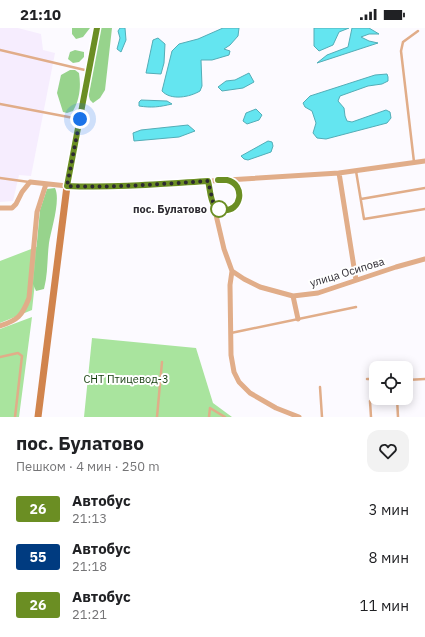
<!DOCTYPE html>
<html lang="ru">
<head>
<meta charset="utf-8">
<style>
  body { margin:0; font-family:"IBM Plex Sans",sans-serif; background:#f2f2f2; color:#202124; height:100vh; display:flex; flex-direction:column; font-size:15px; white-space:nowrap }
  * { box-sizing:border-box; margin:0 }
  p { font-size:13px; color:#757577 }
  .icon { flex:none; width:22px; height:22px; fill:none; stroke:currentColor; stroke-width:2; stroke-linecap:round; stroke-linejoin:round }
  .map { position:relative; height:389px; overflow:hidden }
  .drawer { display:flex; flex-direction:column; background:#fff; flex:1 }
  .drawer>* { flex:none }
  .badge { padding:0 8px; border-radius:3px; font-size:14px; line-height:26px }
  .buttons { position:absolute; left:369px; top:333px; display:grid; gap:8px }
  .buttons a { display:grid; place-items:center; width:44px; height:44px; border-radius:8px; background:#fff; box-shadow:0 2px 10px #0003; font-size:20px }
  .you { position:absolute; width:20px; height:20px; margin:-10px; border:3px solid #fff; border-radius:50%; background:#1a73e8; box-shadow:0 0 0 6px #1a73e833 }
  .map>.badge { position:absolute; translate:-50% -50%; box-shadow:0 0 0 2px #fff }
  .round { display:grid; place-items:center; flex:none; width:42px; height:42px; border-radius:12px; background:#f2f2f2 }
  .head { display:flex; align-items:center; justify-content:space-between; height:68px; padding:0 16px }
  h1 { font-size:19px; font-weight:800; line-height:30px }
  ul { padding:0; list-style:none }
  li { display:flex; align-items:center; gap:12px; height:48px; padding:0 16px }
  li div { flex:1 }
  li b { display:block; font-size:15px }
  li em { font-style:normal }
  li .badge { min-width:44px; font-weight:700; text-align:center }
  .status { display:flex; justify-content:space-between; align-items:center; height:28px; padding:0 20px; background:#fff; direction:ltr }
  .status svg { height:11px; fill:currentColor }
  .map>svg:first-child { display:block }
  .industrial { fill:#f6edfe }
  .green { fill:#a9e49e }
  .forest { fill:#97d38c }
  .water { fill:#64e5f0; stroke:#53adb7 }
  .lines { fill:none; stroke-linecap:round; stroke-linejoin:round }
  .lane { stroke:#e1ad89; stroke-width:2.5 }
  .street { stroke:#e1ad89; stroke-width:5 }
  .secondary { stroke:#d1844d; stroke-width:7 }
  .line-casing { stroke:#fff; stroke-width:9 }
  .line { stroke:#6b8e23; stroke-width:6 }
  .walk { stroke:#2c2931; stroke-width:4; stroke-dasharray:0 7.2 }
  .stop-dot { fill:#fff; stroke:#6b8e23; stroke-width:2 }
  .labels { text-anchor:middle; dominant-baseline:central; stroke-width:4; stroke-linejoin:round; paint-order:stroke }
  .stop-label { font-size:11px; font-weight:bold; fill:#2c2931; stroke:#fff; text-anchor:end }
  .street-label { font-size:11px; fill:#2c2931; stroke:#fff }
  .park-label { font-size:11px; fill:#133b0c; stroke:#fff }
</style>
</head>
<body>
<div class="status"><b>21:10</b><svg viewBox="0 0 49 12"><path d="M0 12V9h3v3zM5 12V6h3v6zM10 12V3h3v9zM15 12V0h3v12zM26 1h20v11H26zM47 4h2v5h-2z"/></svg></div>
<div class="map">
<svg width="425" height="389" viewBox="0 0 425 389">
  <rect width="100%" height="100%" fill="#fcfaff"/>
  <!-- industrial -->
  <path class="industrial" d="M0 0H18L41 6 43 22 55 25 31 148 19 147 13 173 0 174Z"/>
  <!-- green -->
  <path class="green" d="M39 218 32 282 0 295V233Z
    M32 289 19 389H0V301Z
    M92 310 196 320 213 375 232 389H84Z"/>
  <!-- forest -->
  <path class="forest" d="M72 0H90L83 9 76 11 72 6Z
    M100 0H112L105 62 100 70 93 75 90 72 88 65Z
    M75 22 84 24V29L79 34 73 35 68 31 70 24Z
    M70 42H75L79 45C81 58 80 71 73 83L67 85 63 84 57 65 61 47Z
    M55 160C61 172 51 202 49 215 47 231 48 246 44 261L36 263 33 256 40 182 47 161Z"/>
  <!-- water -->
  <path class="water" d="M120 0H125L126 12 121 24 117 21 120 10 118 3Z
    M223 0H239L238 8 230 17 224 21 230 23 229 27 212 32H201L202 58 200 63C190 69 171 73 162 63L172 23 179 16 198 11Z
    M314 0H349L339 4 333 17 319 23 314 18Z
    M352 0H369L379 6H369L361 9 369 13 378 15 317 35 327 27 348 19Z
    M158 10 165 16 164 35 161 46 146 45 153 12Z
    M249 45 254 54 243 60 222 63 218 59 226 53 235 52Z
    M387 46 388 49V53L382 56 368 58 340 68 338 73 344 80 345 88 347 93 352 94 386 82 390 84 391 90 387 95 326 111 317 110 313 105 316 95 312 83 305 79 303 75 310 68 375 47Z
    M141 72 167 73 172 76C159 79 152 80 139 78V74Z
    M256 81 262 87 259 92 247 96 243 93 246 85Z
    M188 97 195 103 179 109 134 113 133 105 141 102Z
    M268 113 272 114 273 118 271 124 248 132 244 131 241 128Z"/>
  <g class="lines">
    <!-- lane -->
    <path class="lane" d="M0 22 89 43
      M0 76 79 91
      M414 134 401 23 403 14 418 3
      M356 143 364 191 425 181
      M0 150 29 154
      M361 171 425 160
      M231 305 356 279
      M0 329 18 325 22 328 15 389
      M367 351H376
      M406 352 425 351
      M320 359 322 389
      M397 370 398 389
      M370 373 371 389
      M157 389 162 334
      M209 389 210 380 225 389"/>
    <!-- street -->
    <path class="street" d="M339 145 356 252
      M208 153 224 221 232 243 230 257 231 327 234 344 239 354 250 365 276 380 299 389
      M214 178C230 190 249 171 236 158 234 156 231 154 228 152
      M0 180H12L16 176 22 164 30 154 67 158 88 159 129 158 339 145 425 133
      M232 243 244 251 260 259 293 268 318 265 396 239 425 231
      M293 268 298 291
      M0 298C18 292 22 288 29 270L37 184 46 156"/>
    <!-- secondary -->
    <path class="secondary" d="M38 389 67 158 97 0"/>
  </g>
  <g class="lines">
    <!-- line casing -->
    <g class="line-casing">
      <path id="line" d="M97 0 67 158C114 160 161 156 208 153 210 160 210 171 214 177 216 180 219 181 222 182 242 185 246 156 227 152 225 152 221 152 218 152"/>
    </g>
    <!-- line -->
    <use href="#line" class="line"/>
    <!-- walk -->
    <path class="walk" d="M80 91 67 158C114 160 161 156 208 153L214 178 219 181"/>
  </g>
  <!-- markers -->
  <circle class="stop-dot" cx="219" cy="181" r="8"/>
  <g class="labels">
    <!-- stop labels -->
    <g class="stop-label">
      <text x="207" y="181">пос. Булатово</text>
    </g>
    <!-- street labels -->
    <g class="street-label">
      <text transform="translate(347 244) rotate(-17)">улица Осипова</text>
    </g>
    <!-- park labels -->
    <g class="park-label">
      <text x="126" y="351">СНТ Птицевод-3</text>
    </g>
  </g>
</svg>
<div class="buttons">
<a><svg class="icon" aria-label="locate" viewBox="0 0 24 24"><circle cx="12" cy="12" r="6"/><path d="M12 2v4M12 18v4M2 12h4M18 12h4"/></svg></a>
</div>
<div class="you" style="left:80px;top:91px"></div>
</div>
<section class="drawer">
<div class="head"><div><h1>пос. Булатово</h1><p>Пешком · 4 мин · 250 m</p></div><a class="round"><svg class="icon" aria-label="heart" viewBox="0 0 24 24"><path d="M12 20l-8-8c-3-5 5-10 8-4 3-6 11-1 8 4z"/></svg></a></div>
<ul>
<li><span class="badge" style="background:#6b8e23;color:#fff">26</span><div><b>Автобус</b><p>21:13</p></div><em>3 мин</em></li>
<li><span class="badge" style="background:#003b80;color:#fff">55</span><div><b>Автобус</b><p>21:18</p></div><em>8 мин</em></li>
<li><span class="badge" style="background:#6b8e23;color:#fff">26</span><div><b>Автобус</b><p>21:21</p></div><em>11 мин</em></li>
</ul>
</section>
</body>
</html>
